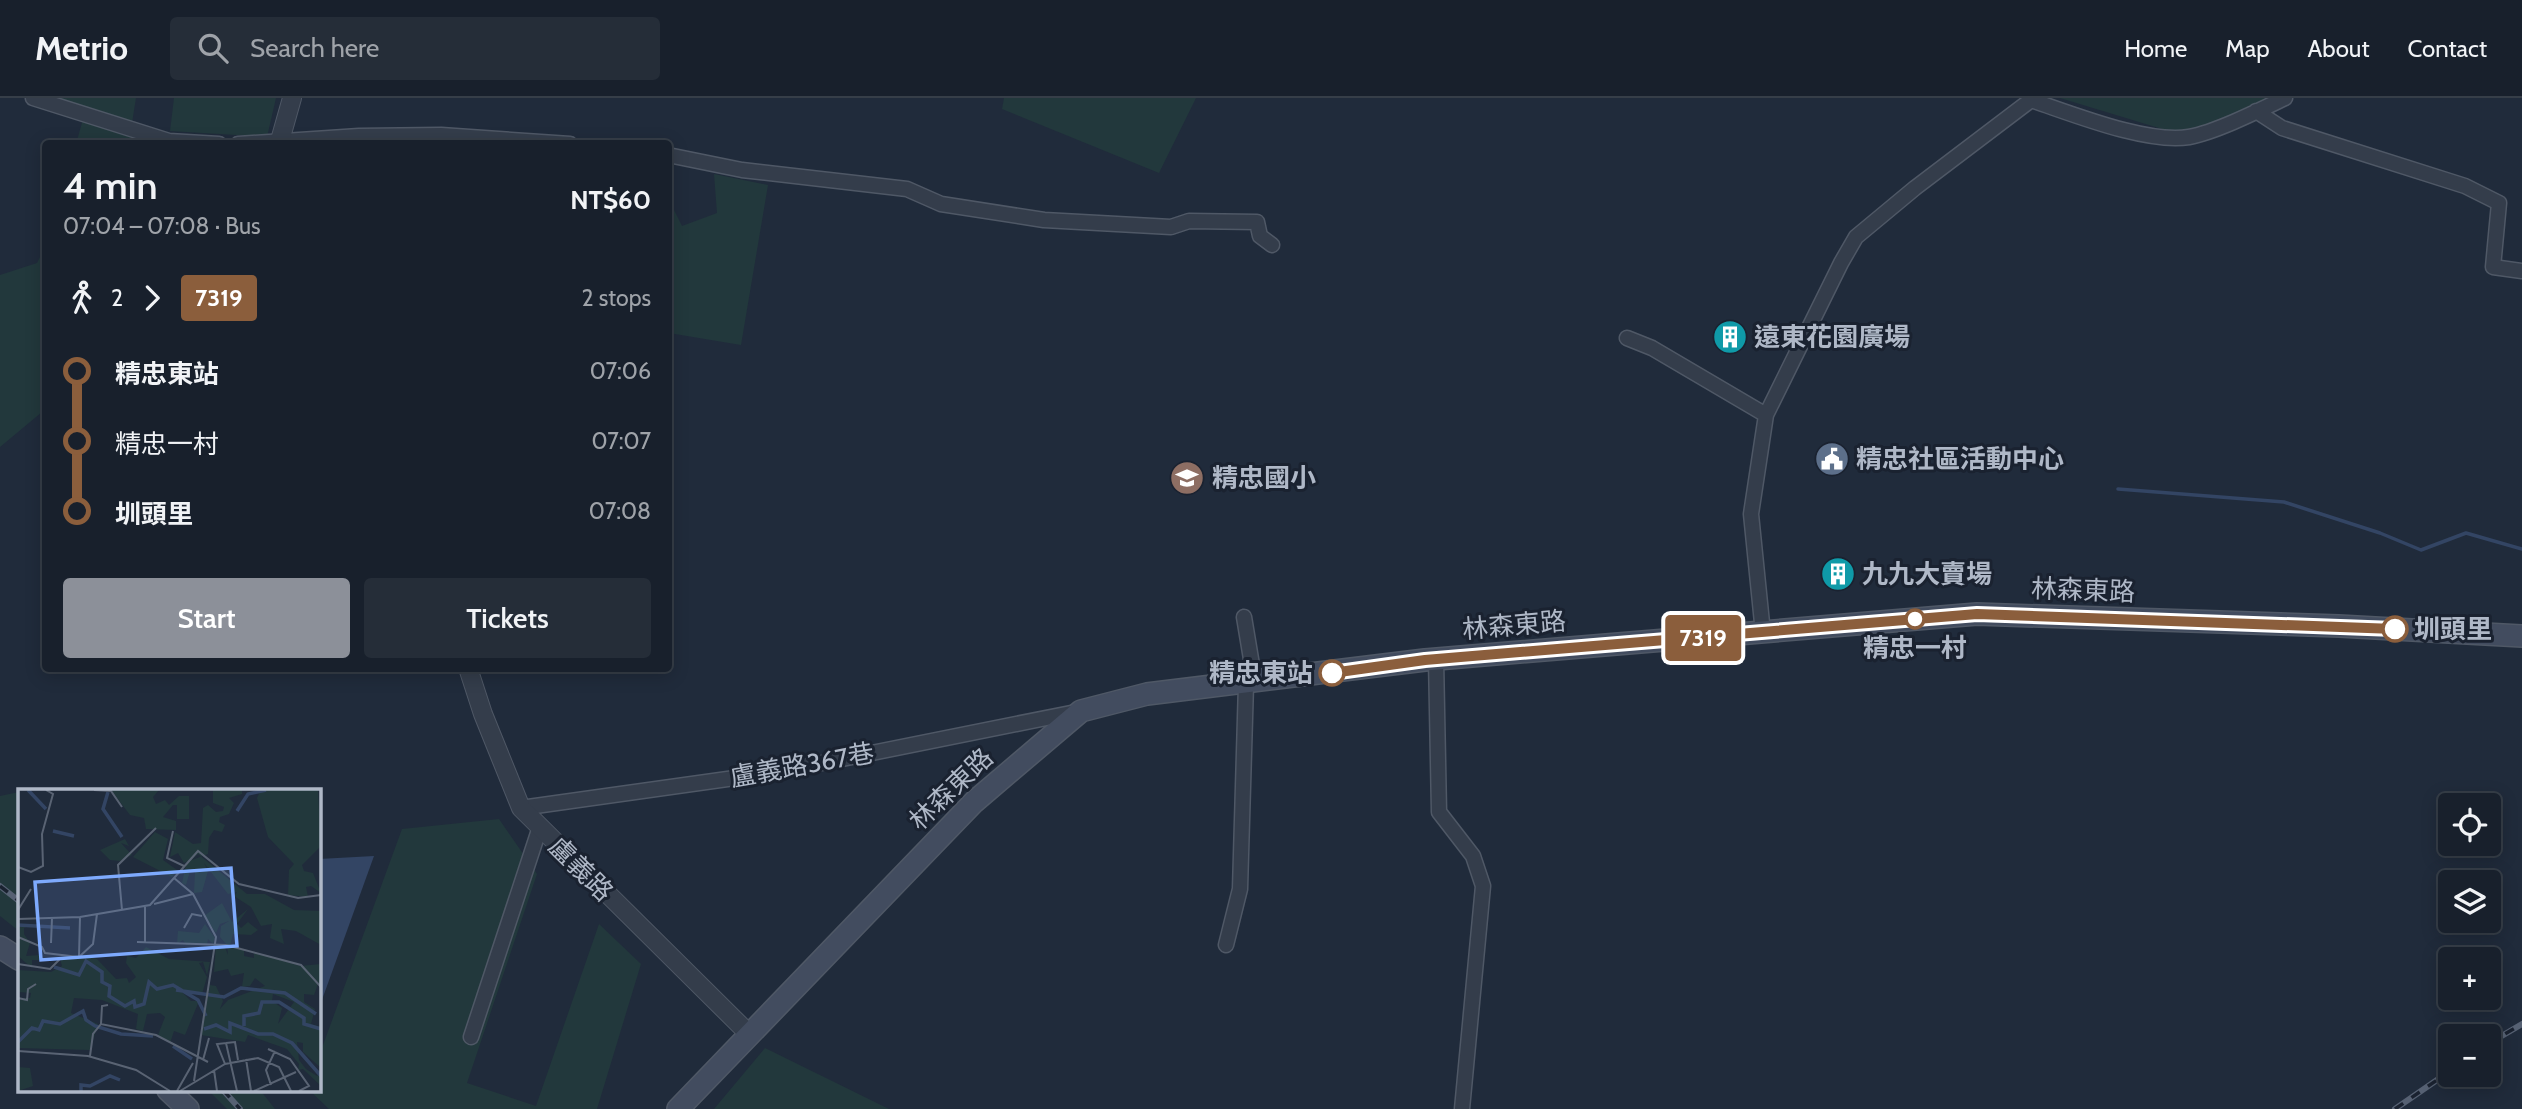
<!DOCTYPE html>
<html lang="en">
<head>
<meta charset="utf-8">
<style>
  body { margin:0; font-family:Cabin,"Noto Sans TC",sans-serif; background:#252d38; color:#f1f3f6; height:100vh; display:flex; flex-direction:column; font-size:26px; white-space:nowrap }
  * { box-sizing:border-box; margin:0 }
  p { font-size:23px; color:#9fa3a9 }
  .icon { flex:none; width:38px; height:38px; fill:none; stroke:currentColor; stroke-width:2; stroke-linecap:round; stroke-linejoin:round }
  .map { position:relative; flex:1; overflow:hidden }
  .panel { position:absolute; left:42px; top:42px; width:630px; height:532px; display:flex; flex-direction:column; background:#18202c; border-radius:7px; box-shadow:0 4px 18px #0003,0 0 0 2px #363e48 }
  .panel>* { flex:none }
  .badge { padding:0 14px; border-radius:5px; font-size:24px; line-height:46px }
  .buttons { position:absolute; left:2438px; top:695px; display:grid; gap:14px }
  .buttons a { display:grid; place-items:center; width:63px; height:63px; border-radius:7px; background:#18202c; box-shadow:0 4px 18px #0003,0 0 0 2px #363e48; font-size:35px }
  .map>.badge { position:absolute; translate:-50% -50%; box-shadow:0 0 0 4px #fff }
  .legs { display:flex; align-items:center; gap:10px; height:77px; padding:0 21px; font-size:23px }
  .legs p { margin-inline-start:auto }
  .headline { display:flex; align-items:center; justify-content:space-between; height:119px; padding:0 21px }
  h1 { font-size:38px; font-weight:600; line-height:52px }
  .primary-button { display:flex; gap:14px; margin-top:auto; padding:14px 21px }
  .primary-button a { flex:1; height:80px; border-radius:7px; background:#8c9099; color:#fff; font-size:28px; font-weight:600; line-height:80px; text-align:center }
  .primary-button a+a { background:#252d38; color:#f1f3f6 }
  ul { padding:0 21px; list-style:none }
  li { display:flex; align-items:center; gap:24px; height:70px; font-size:26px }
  li i { display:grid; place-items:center; width:10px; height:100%; margin:0 9px; background:currentColor }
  li i::after { content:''; width:18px; height:18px; margin:-9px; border:5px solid; border-radius:50%; background:#18202c }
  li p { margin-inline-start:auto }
  li:first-child i { background:linear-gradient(#0000 50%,currentColor 0) }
  li:last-child i { background:linear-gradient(currentColor 50%,#0000 0) }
  header { display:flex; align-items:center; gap:42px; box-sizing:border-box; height:98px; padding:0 35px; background:#18202c; border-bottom:2px solid #363e48 }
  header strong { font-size:33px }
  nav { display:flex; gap:38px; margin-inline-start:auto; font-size:24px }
  .search { width:490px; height:63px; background:#252d38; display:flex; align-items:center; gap:18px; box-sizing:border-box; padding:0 24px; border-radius:7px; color:#9fa3a9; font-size:26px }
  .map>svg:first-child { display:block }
  .green { fill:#22383c }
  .water { fill:#334564 }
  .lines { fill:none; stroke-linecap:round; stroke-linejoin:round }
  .stream { stroke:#334564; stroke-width:3.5 }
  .minor-casing { stroke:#4f5866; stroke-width:17 }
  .tertiary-casing { stroke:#4f5866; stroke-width:20 }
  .secondary-casing { stroke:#4f5866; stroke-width:24 }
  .minor { stroke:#343d4b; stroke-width:14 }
  .tertiary { stroke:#343d4b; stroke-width:18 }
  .secondary { stroke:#424c5f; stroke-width:21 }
  .rail-casing { stroke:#566173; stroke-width:6 }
  .rail { stroke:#1a2230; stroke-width:3.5; stroke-dasharray:10; stroke-linecap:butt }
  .line-1-casing { stroke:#fff; stroke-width:16 }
  .line-1 { stroke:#8b5e3c; stroke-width:10 }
  .stop-1-dot { fill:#fff; stroke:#8b5e3c; stroke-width:3.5 }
  .labels { text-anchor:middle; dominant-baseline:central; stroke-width:6; stroke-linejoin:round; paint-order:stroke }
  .poi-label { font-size:26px; font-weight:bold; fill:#afb8c7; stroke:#1a2230; text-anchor:start }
  .street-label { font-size:26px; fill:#afb8c7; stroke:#1a2230 }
  .stop-label { font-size:26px; font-weight:bold; fill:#afb8c7; stroke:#1a2230; text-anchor:start }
  .inset-river { fill:none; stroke:#334564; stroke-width:3.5 }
  .inset-road { fill:none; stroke:#596373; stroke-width:2 }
  .view { fill:#7eaafd; fill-opacity:0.15; stroke:#7eaafd; stroke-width:3.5 }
  .inset-edge { fill:none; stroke:#afb8c7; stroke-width:3.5 }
</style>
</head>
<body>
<header>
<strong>Metrio</strong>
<div class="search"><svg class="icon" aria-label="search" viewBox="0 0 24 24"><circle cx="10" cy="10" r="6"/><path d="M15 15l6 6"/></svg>Search here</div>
<nav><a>Home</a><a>Map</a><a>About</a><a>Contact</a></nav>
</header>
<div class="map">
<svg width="2522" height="1011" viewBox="0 0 2522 1011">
  <rect width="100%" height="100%" fill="#202b3b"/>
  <!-- green -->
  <path class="green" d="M57 0H136L132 25Z
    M174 0H276L267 39 170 33Z
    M1004 0H1196L1159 75 1002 11Z
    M2060 0H2269L2270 6 2182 37Z
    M83 21 150 45 76 46Z
    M714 76 768 87 741 247 669 235V102L682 128 717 115Z
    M45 149V318L42 314 0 349V177L37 165Z
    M19 694V833L0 818V698Z
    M499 721 537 776 467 985 536 1008 599 826 641 866 597 1011H329L309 992H318L319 958 402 731Z
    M765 950 889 1011H714Z
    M208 992H260L275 1011H227Z"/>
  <!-- water -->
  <path class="water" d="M374 758 319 910V761Z"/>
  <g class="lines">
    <!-- stream -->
    <path class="stream" d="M2118 391 2284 404 2380 435 2421 452 2466 435 2522 451"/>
    <!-- minor casing -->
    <g class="minor-casing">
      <path id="minor" d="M33 0 169 43 219 46
        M2256 13 2282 30 2465 88 2499 105 2493 169 2522 173
        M238 46 359 38 441 37 570 46
        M668 57 742 72 907 91 941 106 1044 122 1171 129 1189 123 1257 124 1260 138 1272 147
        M1627 240 1652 250 1766 317
        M1244 519 1255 585
        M1763 535 1751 416 1766 317 1841 165 1856 139 1915 90 2031 2C2073 16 2147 46 2189 39 2216 34 2260 12 2285 0
        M1436 561 1439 714 1473 758 1483 788 1462 1011
        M521 710 777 674 1076 614
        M1226 847 1240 791 1246 586
        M471 939 540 729"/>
    </g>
    <!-- tertiary casing -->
    <g class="tertiary-casing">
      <path id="tertiary" d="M279 46 292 0
        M468 570 483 616 521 710 749 936"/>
    </g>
    <!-- secondary casing -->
    <g class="secondary-casing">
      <path id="secondary" d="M0 849 19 861
        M168 992 188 1011
        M678 1011 974 704 1081 613 1147 596 1425 562 1977 516 2339 528 2522 538"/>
    </g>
    <!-- minor -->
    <use href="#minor" class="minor"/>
    <!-- tertiary -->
    <use href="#tertiary" class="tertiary"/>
    <!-- secondary -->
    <use href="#secondary" class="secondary"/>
    <!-- rail casing -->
    <g class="rail-casing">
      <path id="rail" d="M0 788 19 803
        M2488 946 2522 926
        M223 992 240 1011
        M2395 1011 2450 973"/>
    </g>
    <!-- rail -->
    <use href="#rail" class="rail"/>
  </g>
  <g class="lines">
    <!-- line-1 casing -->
    <g class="line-1-casing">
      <path id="line-1" d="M1332 575 1425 562 1977 516 2395 531"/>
    </g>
    <!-- line-1 -->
    <use href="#line-1" class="line-1"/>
  </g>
  <!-- icons -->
  <defs>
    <g id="building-disc" transform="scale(1.75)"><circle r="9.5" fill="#0f9aa8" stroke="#1a2230"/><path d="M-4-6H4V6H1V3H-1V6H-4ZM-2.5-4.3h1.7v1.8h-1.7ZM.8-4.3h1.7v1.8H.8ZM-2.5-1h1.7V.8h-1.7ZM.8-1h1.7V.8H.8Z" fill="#fff"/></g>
    <g id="civic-disc" transform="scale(1.75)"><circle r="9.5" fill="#5c6f8a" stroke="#1a2230"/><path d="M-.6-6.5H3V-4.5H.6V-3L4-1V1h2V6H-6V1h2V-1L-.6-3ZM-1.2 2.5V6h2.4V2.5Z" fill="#fff"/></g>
    <g id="school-disc" transform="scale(1.75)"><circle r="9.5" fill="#8d6e63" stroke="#1a2230"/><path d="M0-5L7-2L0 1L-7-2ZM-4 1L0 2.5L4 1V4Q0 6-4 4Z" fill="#fff"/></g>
  </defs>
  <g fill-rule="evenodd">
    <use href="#building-disc" x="1730" y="239"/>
    <use href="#civic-disc" x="1832" y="361"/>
    <use href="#school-disc" x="1187" y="380"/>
    <use href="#building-disc" x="1838" y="476"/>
  </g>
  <!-- markers -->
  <g class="stop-1-dot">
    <circle cx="1915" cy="521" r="9"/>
    <circle cx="2395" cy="531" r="12"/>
    <circle cx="1332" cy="575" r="12"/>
  </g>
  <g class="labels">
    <!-- poi labels -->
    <g class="poi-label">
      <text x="1754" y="239">遠東花園廣場</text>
      <text x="1856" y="361">精忠社區活動中心</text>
      <text x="1212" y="380">精忠國小</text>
      <text x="1862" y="476">九九大賣場</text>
    </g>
    <!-- street labels -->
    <g class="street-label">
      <text transform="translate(2083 492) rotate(2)">林森東路</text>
      <text transform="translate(1514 527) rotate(-5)">林森東路</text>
      <text transform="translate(802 667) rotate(-10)">盧義路367巷</text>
      <text transform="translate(951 691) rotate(-44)">林森東路</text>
      <text transform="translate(581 771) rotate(45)">盧義路</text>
    </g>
    <!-- stop labels -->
    <g class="stop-label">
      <text x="2414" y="531">圳頭里</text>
      <text x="1915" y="550" text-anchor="middle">精忠一村</text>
      <text x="1313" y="575" text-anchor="end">精忠東站</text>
    </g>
  </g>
  <!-- overview -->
  <g transform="translate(18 691)">
    <rect width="303" height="303" fill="#202b3b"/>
    <path d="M93 1H141L135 8 138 15 147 11 151 16 161 7H171V30H159V16H155L145 28 158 32V41L128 40 126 29 112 26ZM195 1H224V5L211 9 216 14 211 25 202 28 201 33 207 36 204 43 196 41 191 49 190 65 166 74 160 64 152 68 157 43 175 55 183 54 185 19 190 16 198 23 205 22 206 18 195 14ZM243 1H300L303 57 284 76 286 82 295 84 303 104 293 97 288 98 290 108 270 106 271 81 276 75 250 48 239 9ZM137 43 150 50 145 71 159 81 154 88 115 68ZM107 50 111 57 103 54 114 66 102 72 92 71 82 61ZM180 65 229 105H247L276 121 303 122V156L278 142 263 140 266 155 252 149 254 135 243 137 233 118 216 107 219 103 210 105 186 74 190 82 184 103 176 104 177 83 172 82 168 96 164 94 168 76ZM204 114 214 133 230 120 219 135 223 139 230 133 240 141 233 146 215 145 212 157 226 161V167L236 169V163L282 177 303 175V197L300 195 296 206 286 205V213L297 220 293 235 303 238V279L285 263V254L279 253 281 271 288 280 299 287 303 281V297L285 280 280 281 281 275 269 260 230 246 227 253 183 246 192 196 198 197 205 212 202 220 210 211 247 197 237 189 232 197 224 198 226 184 213 187 210 180 196 183 198 156H206L210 166 209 156 202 148 203 137 211 132 202 135 198 144 186 127ZM255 205 276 213 260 235 264 219 254 212ZM0 135H16L6 139V145L12 154 8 167 22 166V171H14V179L0 167ZM187 135 197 149 195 155 190 150 189 156H168L165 151 159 155 160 142 181 144ZM128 158 151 170 192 173 189 186 185 173 181 174 189 188 184 205 164 203 173 212H181L167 246 156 242 152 254 140 246 147 228 142 224 129 225 125 242 118 240 120 225 84 211 56 209 53 224 80 235 72 261 0 259V209H12L13 204 1 203 0 181 33 183 44 177 42 169 66 167 79 170 98 190 109 189 111 194 118 188 108 174 109 167 118 169ZM0 278 12 279 15 297 0 302Z" fill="#22383c" fill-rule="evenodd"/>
    <path class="inset-river" d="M10 1 28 20M90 3 85 20 104 48M219 22 230 5 248 1M35 42 56 47M0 136 52 139M36 178 61 186 68 172 84 183V193L92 197 91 207 107 217 116 212 117 218 126 215 131 193 139 200 155 196 180 211 188 227M158 201 206 208 223 199 267 204 298 225M226 237V227L241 224 244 213H261L286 229V235L303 240M186 240 198 236 212 243V234L240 245H255L274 254 303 287M0 253 14 239 21 241 25 232 42 235 65 222 68 231 77 237 103 245 135 247M155 257 174 270M63 302V296L72 297 92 287 102 291"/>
    <path class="inset-road" d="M76 1 93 2 104 18M155 42 149 69 166 77M0 78 13 83 25 77 24 45 35 5 28 1M156 89 175 105 198 148 176 292M136 115 175 105M127 117V154M0 121 13 100M104 121 100 76 138 39M0 130 62 128 132 116 180 62 221 95 280 109 303 106M166 139 174 125 184 127M0 148 24 158 27 164 61 168M119 153 208 156 283 176 303 198M33 154 34 129M61 167 62 128M61 168 75 155 79 125M0 175 32 180 43 169M0 209 9 211 10 200 18 195M83 235 84 217 90 216M208 254 217 253 220 271M250 260 272 270 291 297 281 302M0 262 70 267 118 281 152 302M72 267 75 245 83 235 138 246 190 273M228 270 233 302M185 271 191 249M207 275 199 255 208 254 219 302M196 281 199 302M253 296 248 281 257 262M159 302 175 274M162 302 207 275 240 269 261 278 273 302M236 302 278 283"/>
    <path class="view" d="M213 79 219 157 23 171 17 93Z"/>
    <rect width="303" height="303" class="inset-edge"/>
  </g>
</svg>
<div class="buttons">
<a><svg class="icon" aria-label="locate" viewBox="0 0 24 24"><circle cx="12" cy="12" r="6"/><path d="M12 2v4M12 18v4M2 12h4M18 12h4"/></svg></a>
<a><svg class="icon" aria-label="layers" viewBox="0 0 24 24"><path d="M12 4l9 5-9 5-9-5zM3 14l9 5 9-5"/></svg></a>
<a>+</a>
<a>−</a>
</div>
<b class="badge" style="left:1703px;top:540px;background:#8b5e3c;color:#fff">7319</b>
<section class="panel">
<div class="headline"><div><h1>4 min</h1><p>07:04 – 07:08 · Bus</p></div><b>NT$60</b></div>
<div class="legs"><svg class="icon" aria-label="walk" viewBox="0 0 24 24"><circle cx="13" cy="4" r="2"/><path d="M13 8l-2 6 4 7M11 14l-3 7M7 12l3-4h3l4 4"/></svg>2<svg class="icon" aria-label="forward" viewBox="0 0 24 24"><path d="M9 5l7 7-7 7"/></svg><b class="badge" style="background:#8b5e3c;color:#fff">7319</b><p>2 stops</p></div>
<ul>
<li><i style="color:#8b5e3c"></i><b>精忠東站</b><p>07:06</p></li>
<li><i style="color:#8b5e3c"></i><span>精忠一村</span><p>07:07</p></li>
<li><i style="color:#8b5e3c"></i><b>圳頭里</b><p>07:08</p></li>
</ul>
<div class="primary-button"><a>Start</a><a>Tickets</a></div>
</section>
</div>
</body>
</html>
